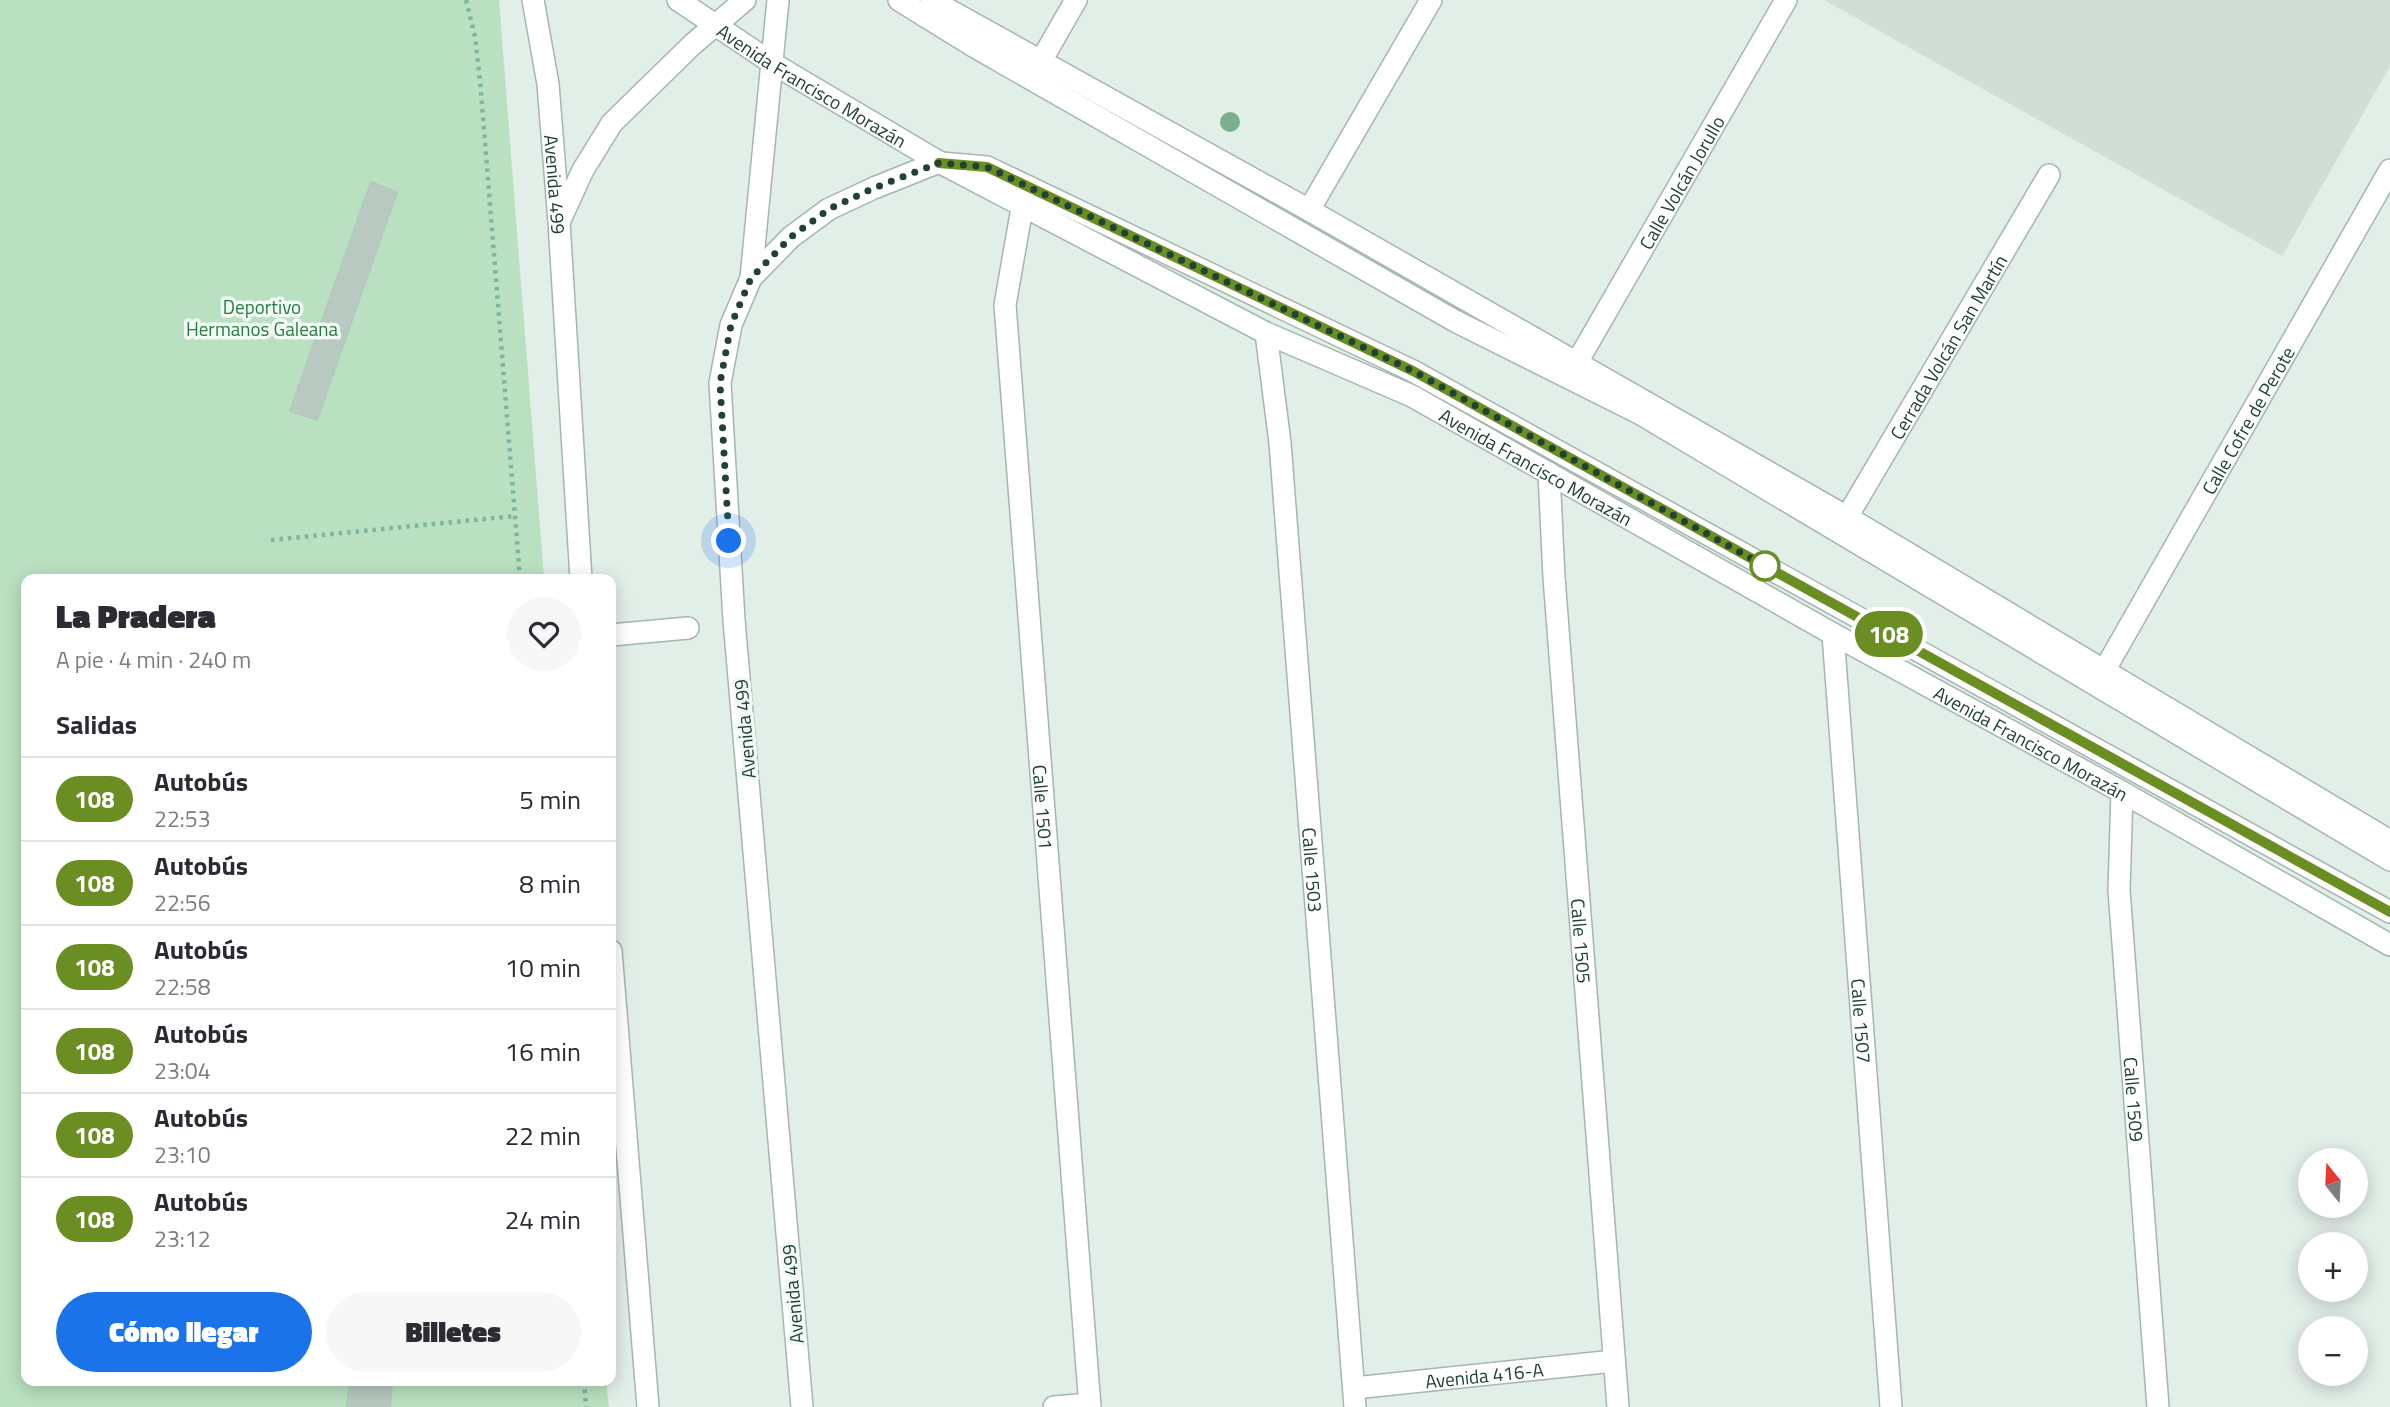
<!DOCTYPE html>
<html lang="es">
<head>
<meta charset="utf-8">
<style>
  body { margin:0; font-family:"Titillium Web",sans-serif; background:#f7f7f7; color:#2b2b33; height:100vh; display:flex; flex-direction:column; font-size:26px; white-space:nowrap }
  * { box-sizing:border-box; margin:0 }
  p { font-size:23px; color:#7c7c81 }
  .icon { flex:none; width:38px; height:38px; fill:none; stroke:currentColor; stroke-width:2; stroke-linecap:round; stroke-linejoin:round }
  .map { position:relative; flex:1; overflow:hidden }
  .panel { position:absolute; left:21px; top:574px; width:595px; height:812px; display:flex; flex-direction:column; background:#fff; border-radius:14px; box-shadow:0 4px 18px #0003 }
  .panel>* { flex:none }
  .badge { padding:0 14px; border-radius:23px; font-size:24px; line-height:46px }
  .needle { width:46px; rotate:342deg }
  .controls { position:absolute; left:2298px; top:1148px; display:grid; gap:14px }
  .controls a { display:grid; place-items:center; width:70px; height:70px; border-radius:50%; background:#fff; box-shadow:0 4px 18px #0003; font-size:35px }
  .you { position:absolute; width:35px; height:35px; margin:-18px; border:5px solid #fff; border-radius:50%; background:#1a73e8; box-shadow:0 0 0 10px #1a73e833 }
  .map>.badge { position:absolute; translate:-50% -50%; box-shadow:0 0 0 4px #fff }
  h2 { padding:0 35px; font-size:26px; line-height:63px }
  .round { display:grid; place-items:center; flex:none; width:74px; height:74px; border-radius:37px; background:#f7f7f7 }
  .headline { display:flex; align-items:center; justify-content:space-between; height:119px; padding:0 35px }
  h1 { font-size:33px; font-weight:800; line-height:52px }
  .action { display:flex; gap:14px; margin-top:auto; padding:14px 35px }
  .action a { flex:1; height:80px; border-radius:42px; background:#1a73e8; color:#fff; font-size:28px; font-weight:800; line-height:80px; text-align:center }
  .action a+a { background:#f7f7f7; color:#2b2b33 }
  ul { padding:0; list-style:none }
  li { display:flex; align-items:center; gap:21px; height:84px; padding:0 35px; border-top:2px solid #e1e1e2 }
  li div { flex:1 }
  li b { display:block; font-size:26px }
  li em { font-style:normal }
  li .badge { min-width:77px; font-weight:700; text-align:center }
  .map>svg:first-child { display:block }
  .built { fill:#d0ded7 }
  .green { fill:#b9e1c1 }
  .building { fill:#b7c9c1; stroke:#b4c8be; stroke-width:2 }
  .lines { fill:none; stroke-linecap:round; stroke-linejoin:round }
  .service-casing { stroke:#a4b7af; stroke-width:24 }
  .minor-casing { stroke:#a4b7af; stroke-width:24 }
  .tertiary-casing { stroke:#a4b7af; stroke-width:24 }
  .path { stroke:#7fb5a0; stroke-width:4.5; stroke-dasharray:3.5 5; stroke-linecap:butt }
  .service { stroke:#fff; stroke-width:21 }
  .minor { stroke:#fff; stroke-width:21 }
  .tertiary { stroke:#fff; stroke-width:21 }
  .tree { fill:#7bb08c }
  .line-casing { stroke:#fff; stroke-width:16 }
  .line { stroke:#6b8e23; stroke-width:10 }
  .walk { stroke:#204136; stroke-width:7; stroke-dasharray:0 12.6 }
  .stop-dot { fill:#fff; stroke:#6b8e23; stroke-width:3.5 }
  .labels { text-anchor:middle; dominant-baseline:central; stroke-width:7; stroke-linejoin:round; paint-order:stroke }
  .street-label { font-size:19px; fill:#204136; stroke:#f3faf6 }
  .park-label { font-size:19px; fill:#267d41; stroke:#f3faf6 }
</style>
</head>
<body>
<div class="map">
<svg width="2390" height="1407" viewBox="0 0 2390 1407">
  <rect width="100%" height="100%" fill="#e2eee8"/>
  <!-- built -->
  <path class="built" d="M1824 0H2390V66L2282 256Z"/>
  <!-- green -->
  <path class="green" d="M0 0H499L544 579H26V1381H606L609 1407H0Z"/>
  <!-- building -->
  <path class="building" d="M371 182 397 192 317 420 290 411Z
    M350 1381H392L390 1407H347Z"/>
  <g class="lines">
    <!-- service casing -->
    <g class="service-casing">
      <path id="service" d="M899 0 975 47 1455 321 1639 413 2390 860
        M941 163 987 167 1413 371 2390 912
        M611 635 688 628"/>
    </g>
    <!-- minor casing -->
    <g class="minor-casing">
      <g id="minor">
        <path d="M1041 61 1076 0"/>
        <path id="s1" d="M1022 208 1005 305 1090 1407"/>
        <path d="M1309 210 1431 0"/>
        <path id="s2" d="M1266 333 1280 443 1355 1407"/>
        <path id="s3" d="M1576 364 1786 0"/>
        <path id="s4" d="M1549 473 1554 577 1618 1407"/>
        <path id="s5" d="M1847 517 2049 175"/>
        <path id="s6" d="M1833 634 1891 1407"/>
        <path id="s7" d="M2104 671 2390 170"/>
        <path id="s8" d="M2122 792 2119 890 2158 1407"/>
        <path id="s9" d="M1354 1388 1614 1361"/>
        <path d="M1054 1407 1090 1404"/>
      </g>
    </g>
    <!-- tertiary casing -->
    <g class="tertiary-casing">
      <g id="tertiary">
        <path id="s10" d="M533 0 548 84 559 222 581 579"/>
        <path id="s11" d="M678 0 772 63 939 162 1266 333 1412 396 1833 634 2122 792 2390 945"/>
        <path d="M931 0 1309 210 1847 517 2390 841"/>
        <path d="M560 220 583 170 612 123 693 44 745 0"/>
        <path d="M751 278 778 0"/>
        <path d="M611 951 648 1407"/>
        <path d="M802 1407 734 620 720 383 731 325 751 278 791 237 829 209 874 188 939 162"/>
      </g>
    </g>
    <!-- path -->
    <path class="path" d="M466 0 475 37 480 80 520 579
      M271 540 515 516
      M584 1381 586 1407"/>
    <!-- service -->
    <use href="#service" class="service"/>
    <!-- minor -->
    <use href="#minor" class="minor"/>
    <!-- tertiary -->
    <use href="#tertiary" class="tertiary"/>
  </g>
  <!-- trees -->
  <circle class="tree" cx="1230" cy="122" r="10"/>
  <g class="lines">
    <!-- line casing -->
    <g class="line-casing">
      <path id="line" d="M939 163 987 167 1413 371 2390 912"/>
    </g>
    <!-- line -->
    <use href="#line" class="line"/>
    <!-- walk -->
    <path class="walk" d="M729 541 720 383 731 325 751 278 791 237 829 209 874 188 939 163 987 167 1413 371 1765 566"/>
  </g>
  <!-- markers -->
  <circle class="stop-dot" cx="1765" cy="566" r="14"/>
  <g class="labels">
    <!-- street labels -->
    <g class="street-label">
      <text stroke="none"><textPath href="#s11" startOffset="159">Avenida Francisco Morazán</textPath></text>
      <text stroke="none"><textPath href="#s3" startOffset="210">Calle Volcán Jorullo</textPath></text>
      <text stroke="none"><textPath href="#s10" startOffset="186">Avenida 499</textPath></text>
      <text stroke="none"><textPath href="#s5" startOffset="198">Cerrada Volcán San Martín</textPath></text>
      <text stroke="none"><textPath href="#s7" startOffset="289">Calle Cofre de Perote</textPath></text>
      <text stroke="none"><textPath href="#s11" startOffset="978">Avenida Francisco Morazán</textPath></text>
      <text transform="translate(744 729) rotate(-95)">Avenida 499</text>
      <text stroke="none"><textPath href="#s11" startOffset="1545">Avenida Francisco Morazán</textPath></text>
      <text stroke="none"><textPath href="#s1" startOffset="602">Calle 1501</textPath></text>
      <text stroke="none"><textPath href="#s2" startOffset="539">Calle 1503</textPath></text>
      <text stroke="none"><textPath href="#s4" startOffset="469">Calle 1505</textPath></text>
      <text stroke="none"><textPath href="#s6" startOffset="388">Calle 1507</textPath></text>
      <text stroke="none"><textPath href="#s8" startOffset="308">Calle 1509</textPath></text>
      <text transform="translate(792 1294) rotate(-95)">Avenida 499</text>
      <text stroke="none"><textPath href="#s9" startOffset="131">Avenida 416-A</textPath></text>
    </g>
    <!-- park labels -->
    <g class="park-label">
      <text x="262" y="306">Deportivo<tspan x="262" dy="22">Hermanos Galeana</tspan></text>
    </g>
  </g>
</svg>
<div class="controls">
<a><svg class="needle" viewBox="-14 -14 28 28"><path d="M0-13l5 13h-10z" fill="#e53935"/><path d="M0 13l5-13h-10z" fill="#7c7c81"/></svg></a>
<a>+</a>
<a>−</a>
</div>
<div class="you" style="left:729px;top:541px"></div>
<b class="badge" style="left:1889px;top:634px;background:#6b8e23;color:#fff">108</b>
<section class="panel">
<div class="headline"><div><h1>La Pradera</h1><p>A pie · 4 min · 240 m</p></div><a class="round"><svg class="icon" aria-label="heart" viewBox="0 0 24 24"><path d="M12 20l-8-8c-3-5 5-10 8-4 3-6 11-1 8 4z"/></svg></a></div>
<h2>Salidas</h2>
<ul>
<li><span class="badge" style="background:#6b8e23;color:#fff">108</span><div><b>Autobús</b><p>22:53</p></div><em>5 min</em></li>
<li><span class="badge" style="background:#6b8e23;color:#fff">108</span><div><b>Autobús</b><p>22:56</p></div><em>8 min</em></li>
<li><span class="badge" style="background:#6b8e23;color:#fff">108</span><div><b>Autobús</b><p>22:58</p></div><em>10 min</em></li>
<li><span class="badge" style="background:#6b8e23;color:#fff">108</span><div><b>Autobús</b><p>23:04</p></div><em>16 min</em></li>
<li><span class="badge" style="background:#6b8e23;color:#fff">108</span><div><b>Autobús</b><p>23:10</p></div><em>22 min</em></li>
<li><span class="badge" style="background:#6b8e23;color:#fff">108</span><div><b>Autobús</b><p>23:12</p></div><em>24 min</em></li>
</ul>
<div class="action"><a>Cómo llegar</a><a>Billetes</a></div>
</section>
</div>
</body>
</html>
